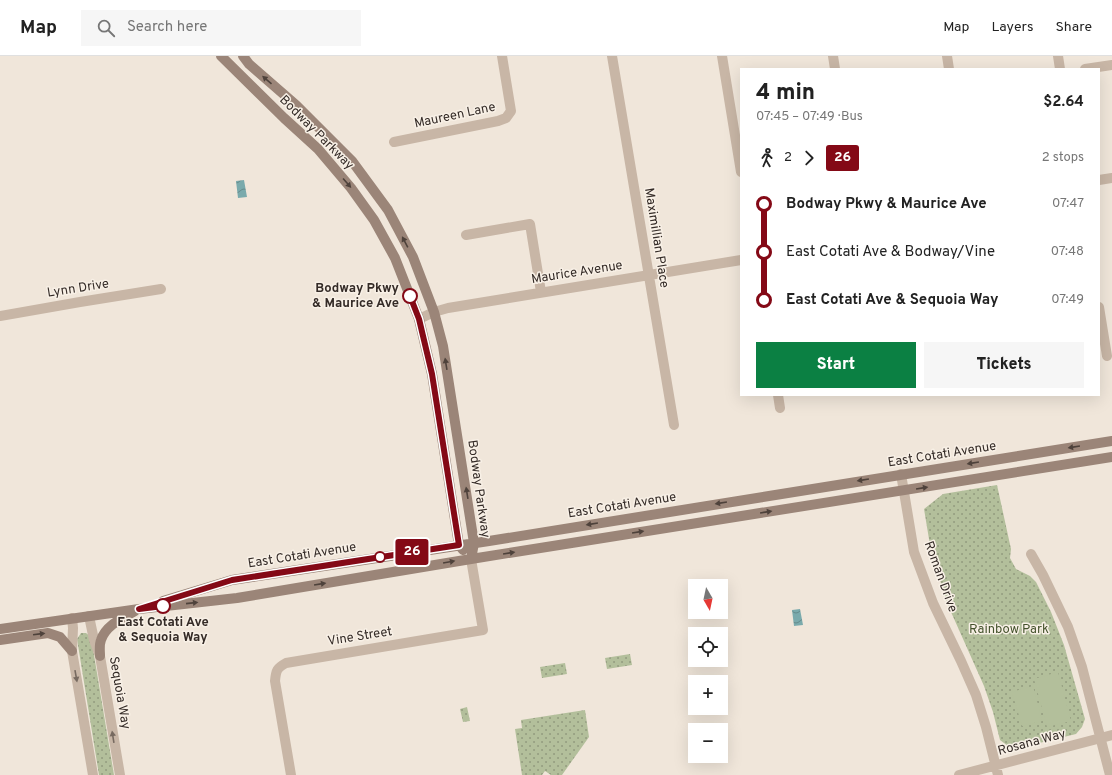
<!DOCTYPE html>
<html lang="en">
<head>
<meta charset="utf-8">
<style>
  body { margin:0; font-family:Overpass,sans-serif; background:#f6f6f6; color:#222; height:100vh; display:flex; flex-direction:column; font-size:15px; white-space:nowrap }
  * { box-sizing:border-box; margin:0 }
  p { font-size:13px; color:#767676 }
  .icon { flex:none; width:22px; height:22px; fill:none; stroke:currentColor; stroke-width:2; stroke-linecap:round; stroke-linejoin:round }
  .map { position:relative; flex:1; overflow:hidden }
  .panel { position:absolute; left:740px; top:12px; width:360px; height:328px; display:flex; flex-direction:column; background:#fff; border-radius:0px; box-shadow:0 4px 16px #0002 }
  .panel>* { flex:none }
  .badge { padding:0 8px; border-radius:3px; font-size:14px; line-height:26px }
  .needle { width:26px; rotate:171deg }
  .tools { position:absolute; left:688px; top:523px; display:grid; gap:8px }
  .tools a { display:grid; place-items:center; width:40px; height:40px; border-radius:0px; background:#fff; box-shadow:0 4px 16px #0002; font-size:20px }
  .map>.badge { position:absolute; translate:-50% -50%; box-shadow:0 0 0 2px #fff }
  .legs { display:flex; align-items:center; gap:6px; height:44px; padding:0 16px; font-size:13px }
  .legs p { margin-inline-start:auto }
  .overview { display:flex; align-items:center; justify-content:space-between; height:68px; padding:0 16px }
  h1 { font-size:22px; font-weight:800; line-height:30px }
  .primary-button { display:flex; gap:8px; margin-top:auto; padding:8px 16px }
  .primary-button a { flex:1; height:46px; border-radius:0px; background:#0b8043; color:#fff; font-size:16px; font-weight:800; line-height:46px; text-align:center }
  .primary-button a+a { background:#f6f6f6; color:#222 }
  ul { padding:0 16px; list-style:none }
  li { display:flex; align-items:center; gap:14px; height:48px; font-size:15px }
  li i { display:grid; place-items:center; width:6px; height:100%; margin:0 5px; background:currentColor }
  li i::after { content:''; width:10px; height:10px; margin:-5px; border:3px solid; border-radius:50%; background:#fff }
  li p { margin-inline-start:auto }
  li:first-child i { background:linear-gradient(#0000 50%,currentColor 0) }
  li:last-child i { background:linear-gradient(currentColor 50%,#0000 0) }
  header { display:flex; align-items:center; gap:24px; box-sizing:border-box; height:56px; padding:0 20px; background:#fff; border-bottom:1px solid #e0e0e0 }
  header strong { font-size:19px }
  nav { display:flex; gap:22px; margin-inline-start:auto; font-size:14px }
  .search { width:280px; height:36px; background:#f6f6f6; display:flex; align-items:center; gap:10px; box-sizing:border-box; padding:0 14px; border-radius:0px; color:#767676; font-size:15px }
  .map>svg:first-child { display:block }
  .green { fill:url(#green-dots) }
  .pitch { fill:#b3bf9b }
  .water { fill:url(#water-waves) }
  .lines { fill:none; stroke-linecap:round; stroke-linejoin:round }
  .street { stroke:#c8b6a6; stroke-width:10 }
  .secondary { stroke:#9b8578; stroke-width:10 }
  .oneway { fill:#4e423b }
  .oneway2 { fill:#776a60 }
  .line-1-casing { stroke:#fff; stroke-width:9 }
  .line-1 { stroke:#840916; stroke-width:6 }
  .stop-1-dot { fill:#fff; stroke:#840916; stroke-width:2 }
  .labels { text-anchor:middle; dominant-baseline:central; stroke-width:3; stroke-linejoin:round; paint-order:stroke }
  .street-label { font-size:13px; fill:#342b27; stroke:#f8f0e6 }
  .stop-label { font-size:13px; font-weight:bold; fill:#342b27; stroke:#f8f0e6; text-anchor:end }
  .park-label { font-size:13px; fill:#44522c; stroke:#f8f0e6 }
</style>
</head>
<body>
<header>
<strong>Map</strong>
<div class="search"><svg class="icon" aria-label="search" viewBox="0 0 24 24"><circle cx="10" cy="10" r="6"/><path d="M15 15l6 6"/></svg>Search here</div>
<nav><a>Map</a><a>Layers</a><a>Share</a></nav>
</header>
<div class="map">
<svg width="1112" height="719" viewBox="0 0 1112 719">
  <defs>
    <pattern id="green-dots" width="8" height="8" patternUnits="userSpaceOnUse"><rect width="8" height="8" fill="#b3bf9b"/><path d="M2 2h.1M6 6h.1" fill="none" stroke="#929b7e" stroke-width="1.8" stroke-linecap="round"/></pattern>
    <pattern id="water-waves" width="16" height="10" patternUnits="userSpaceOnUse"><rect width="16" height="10" fill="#7aaaac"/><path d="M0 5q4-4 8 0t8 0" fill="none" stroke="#658b8c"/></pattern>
  </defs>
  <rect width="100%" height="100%" fill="#f0e6da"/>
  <!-- green -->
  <path class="green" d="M997 429 1011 493 1010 502 1016 513 1030 520 1036 526 1051 556 1064 589 1085 663 1082 671 1076 678 1015 693 1008 690 1000 684 993 656 984 630 947 547 931 495 924 453 943 438Z
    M81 577H86L91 581 114 719H99L77 583Z
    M630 598 632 609 607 613 605 602Z
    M565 607 567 618 542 622 540 611Z
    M467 651 470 665 463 666 460 653Z
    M585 654 589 681 562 719H551L545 715 542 719H522L515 673 522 672 521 664Z"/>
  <!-- pitch -->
  <path class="pitch" d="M1058 616 1071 665 1047 671 1034 623Z
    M1033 630 1042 665 1022 670 1012 636Z"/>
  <!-- water -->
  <path class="water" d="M244 124 247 141 238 142 236 125Z
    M800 553 803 569 794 570 792 554Z"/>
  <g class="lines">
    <!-- street -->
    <path class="street" d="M612 0 674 369
      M722 0 741 116
      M833 0 835 13
      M947 0 949 13
      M1058 0 1060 13
      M1085 13 1112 9
      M394 86 498 65 506 62 511 55 502 0
      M1099 124 1112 122
      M466 179 530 168 541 236
      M1099 251 1107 300
      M0 260 80 246 161 233
      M419 263 434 256 448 252 741 204
      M778 339 780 352
      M901 418 914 496 933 547 961 605 976 639 986 671 998 719
      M1031 498 1043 519 1068 571 1082 611 1110 719
      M89 560 94 584 100 600 120 719
      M72 562 73 572 72 595 93 719
      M291 719 275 625C276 614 277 612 286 607L483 574 471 503
      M959 719 1112 679"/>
    <!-- secondary -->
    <path class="secondary" d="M221 0 284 62 318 93 351 132 374 164 395 202 419 263 432 318 459 489 463 494
      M243 0 249 8 296 49 352 105 388 154 413 201 434 256 443 290 474 487 471 503
      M163 545 232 524 489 485 1112 385
      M0 573 139 553 237 542 471 503 1112 401
      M0 584 48 577 60 581 72 595
      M100 600C100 595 99 589 101 584 106 569 123 562 135 555"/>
  </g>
  <!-- one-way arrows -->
  <defs><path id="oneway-solid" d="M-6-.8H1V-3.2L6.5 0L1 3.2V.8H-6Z"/></defs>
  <g class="oneway">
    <use href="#oneway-solid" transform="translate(267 24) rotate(-139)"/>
    <use href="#oneway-solid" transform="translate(347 127) rotate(49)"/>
    <use href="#oneway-solid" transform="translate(405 186) rotate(-118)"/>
    <use href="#oneway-solid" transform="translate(446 308) rotate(-99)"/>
    <use href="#oneway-solid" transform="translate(1074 391) rotate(171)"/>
    <use href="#oneway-solid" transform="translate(973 407) rotate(171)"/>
    <use href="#oneway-solid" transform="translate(863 424) rotate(171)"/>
    <use href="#oneway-solid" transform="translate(922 432) rotate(-9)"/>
    <use href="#oneway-solid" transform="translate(467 437) rotate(-99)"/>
    <use href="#oneway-solid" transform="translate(721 447) rotate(171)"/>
    <use href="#oneway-solid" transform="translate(766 456) rotate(-9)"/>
    <use href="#oneway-solid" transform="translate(592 468) rotate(171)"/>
    <use href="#oneway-solid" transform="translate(638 476) rotate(-9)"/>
    <use href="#oneway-solid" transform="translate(509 497) rotate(-9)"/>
    <use href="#oneway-solid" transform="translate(449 506) rotate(-10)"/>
    <use href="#oneway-solid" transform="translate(320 528) rotate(-9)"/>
    <use href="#oneway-solid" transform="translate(192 547) rotate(-6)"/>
    <use href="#oneway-solid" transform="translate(39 578) rotate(-7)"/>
  </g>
  <g class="oneway2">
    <use href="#oneway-solid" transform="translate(76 620) rotate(80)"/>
    <use href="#oneway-solid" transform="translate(113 681) rotate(-99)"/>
  </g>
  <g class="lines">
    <!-- line-1 casing -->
    <g class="line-1-casing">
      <path id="line-1" d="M163 550 139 553 232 524 459 489 432 318 419 263 410 240"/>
    </g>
    <!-- line-1 -->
    <use href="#line-1" class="line-1"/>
  </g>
  <!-- markers -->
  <g class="stop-1-dot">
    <circle cx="410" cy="240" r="7"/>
    <circle cx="380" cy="501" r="5"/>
    <circle cx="163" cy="550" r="7"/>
  </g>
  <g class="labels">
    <!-- street labels -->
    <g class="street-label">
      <text transform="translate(455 60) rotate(-12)">Maureen Lane</text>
      <text transform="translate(316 77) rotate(45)">Bodway Parkway</text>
      <text transform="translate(656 182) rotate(81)">Maximillian Place</text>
      <text transform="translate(577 217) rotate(-9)">Maurice Avenue</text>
      <text transform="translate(78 233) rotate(-9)">Lynn Drive</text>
      <text transform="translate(942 399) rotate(-9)">East Cotati Avenue</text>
      <text transform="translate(478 433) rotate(82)">Bodway Parkway</text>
      <text transform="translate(622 450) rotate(-9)">East Cotati Avenue</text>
      <text transform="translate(302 500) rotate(-9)">East Cotati Avenue</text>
      <text transform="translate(940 521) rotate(70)">Roman Drive</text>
      <text transform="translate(360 581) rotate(-9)">Vine Street</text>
      <text transform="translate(119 637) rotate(80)">Sequoia Way</text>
      <text transform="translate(1032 687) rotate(-15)">Rosana Way</text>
    </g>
    <!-- stop labels -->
    <g class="stop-label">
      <text x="399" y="233">Bodway Pkwy<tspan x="399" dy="15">&amp; Maurice Ave</tspan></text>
      <text x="163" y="567" text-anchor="middle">East Cotati Ave<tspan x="163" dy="15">&amp; Sequoia Way</tspan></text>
    </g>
    <!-- park labels -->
    <g class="park-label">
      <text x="1009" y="574">Rainbow Park</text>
    </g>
  </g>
</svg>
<div class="tools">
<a><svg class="needle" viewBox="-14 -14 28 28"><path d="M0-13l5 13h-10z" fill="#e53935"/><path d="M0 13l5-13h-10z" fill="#767676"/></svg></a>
<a><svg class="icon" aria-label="locate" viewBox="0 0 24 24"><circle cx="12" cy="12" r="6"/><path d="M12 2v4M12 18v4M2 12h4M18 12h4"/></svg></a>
<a>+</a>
<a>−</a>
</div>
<b class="badge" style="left:412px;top:496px;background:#840916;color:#fff">26</b>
<section class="panel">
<div class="overview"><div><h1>4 min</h1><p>07:45 – 07:49 · Bus</p></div><b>$2.64</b></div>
<div class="legs"><svg class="icon" aria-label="walk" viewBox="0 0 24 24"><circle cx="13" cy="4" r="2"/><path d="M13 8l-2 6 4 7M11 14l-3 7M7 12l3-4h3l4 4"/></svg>2<svg class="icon" aria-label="forward" viewBox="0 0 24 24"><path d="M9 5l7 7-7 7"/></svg><b class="badge" style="background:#840916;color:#fff">26</b><p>2 stops</p></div>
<ul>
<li><i style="color:#840916"></i><b>Bodway Pkwy &amp; Maurice Ave</b><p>07:47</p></li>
<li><i style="color:#840916"></i><span>East Cotati Ave &amp; Bodway/Vine</span><p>07:48</p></li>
<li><i style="color:#840916"></i><b>East Cotati Ave &amp; Sequoia Way</b><p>07:49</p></li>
</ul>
<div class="primary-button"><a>Start</a><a>Tickets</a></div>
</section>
</div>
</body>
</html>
